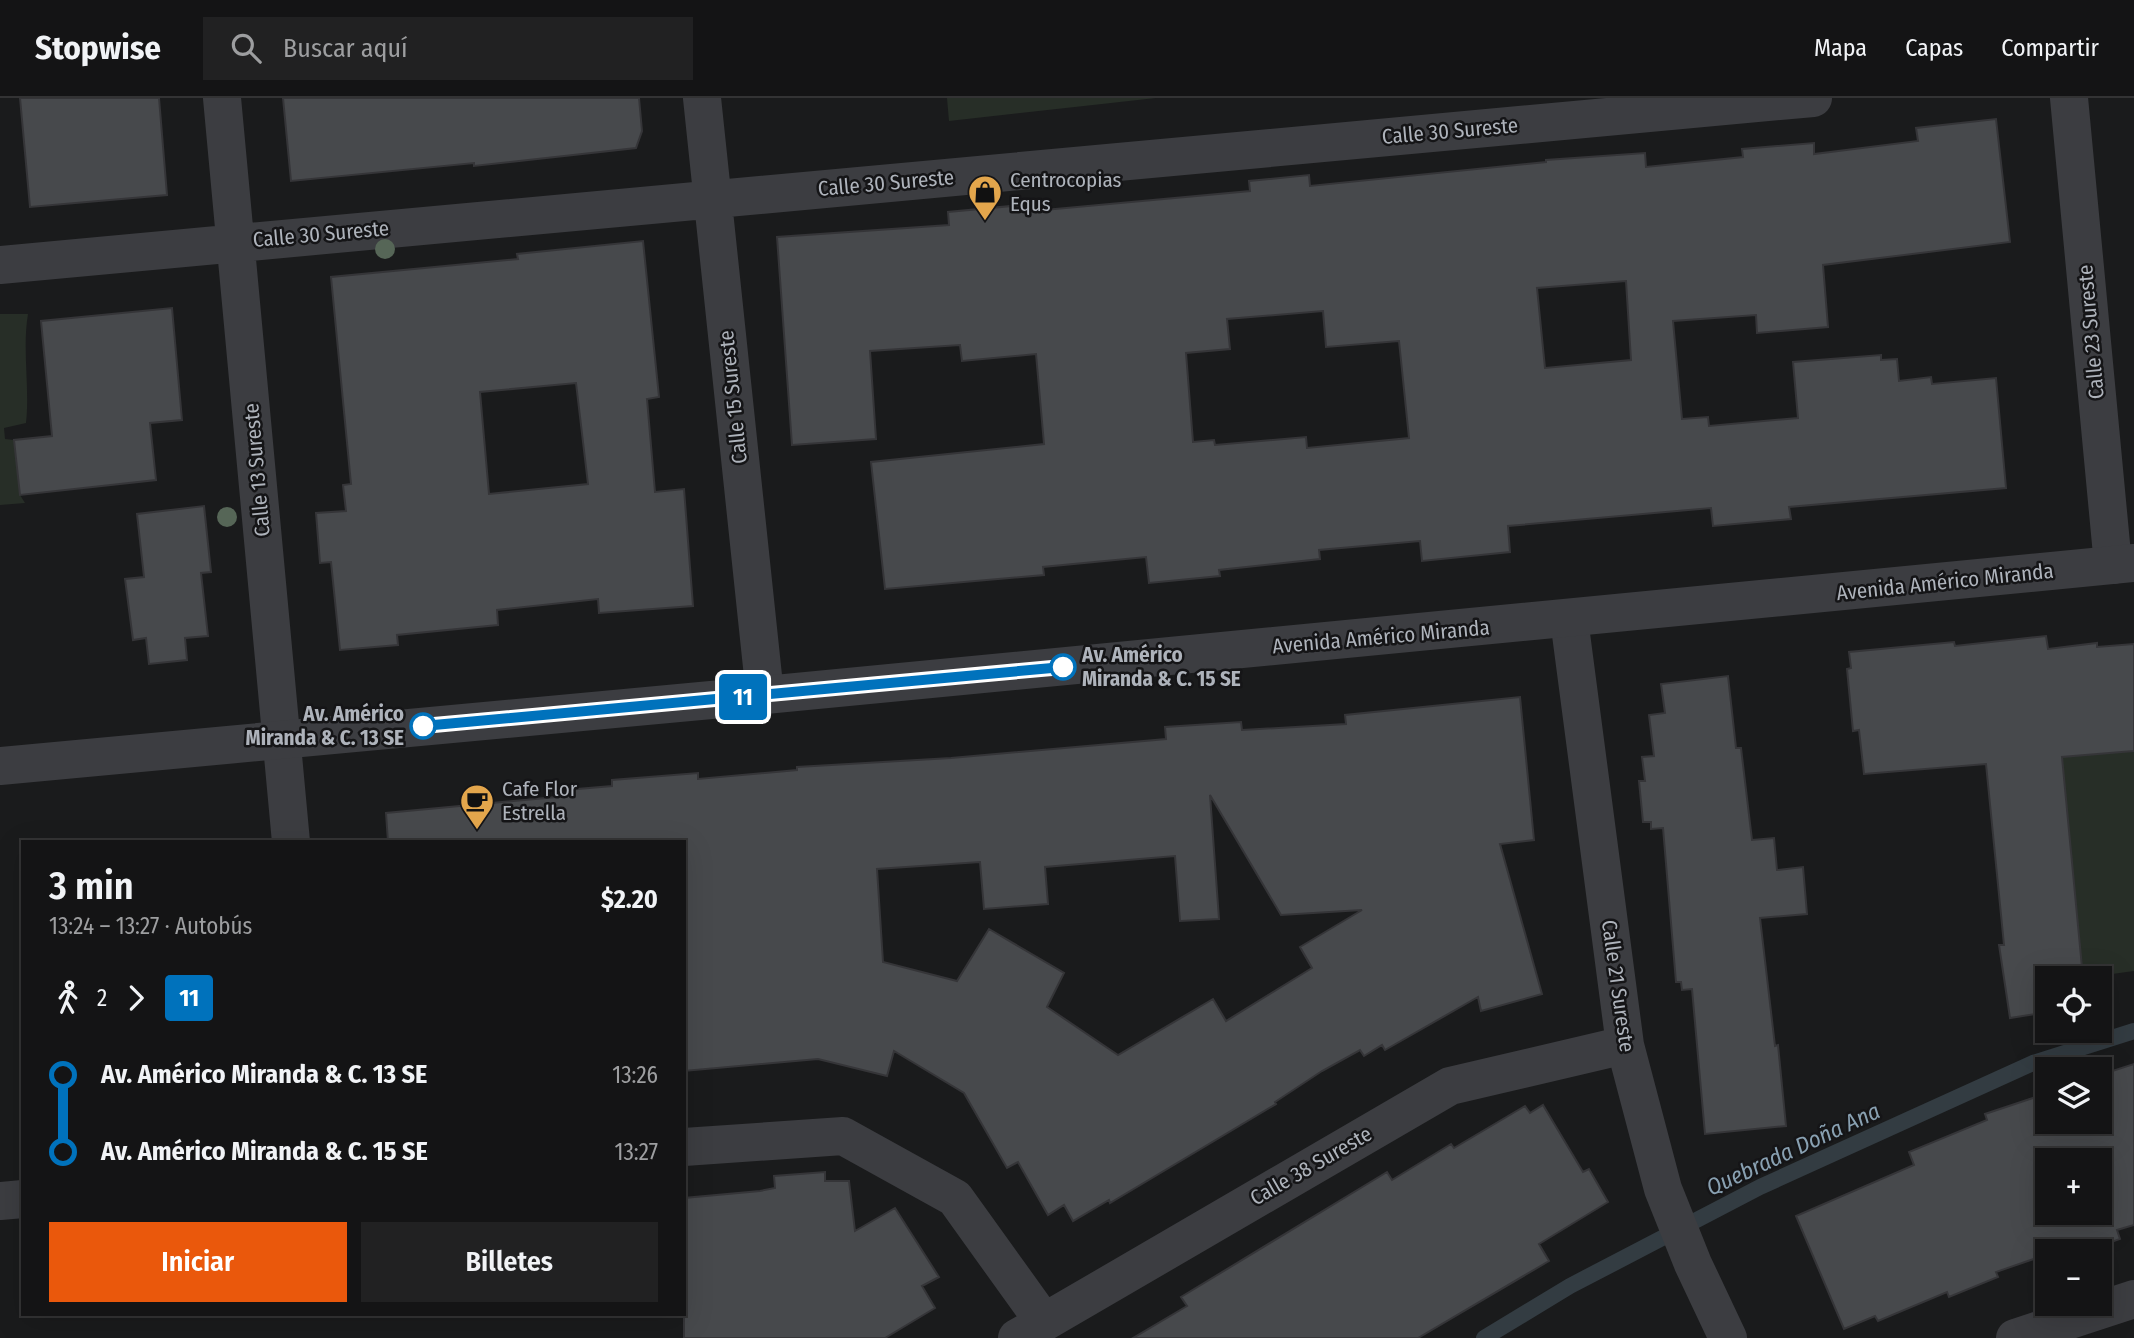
<!DOCTYPE html>
<html lang="es">
<head>
<meta charset="utf-8">
<style>
  body { margin:0; font-family:"Fira Sans Condensed",sans-serif; background:#212122; color:#f1f3f6; height:100vh; display:flex; flex-direction:column; font-size:26px; white-space:nowrap }
  * { box-sizing:border-box; margin:0 }
  p { font-size:23px; color:#9d9ea0 }
  .icon { flex:none; width:38px; height:38px; fill:none; stroke:currentColor; stroke-width:2; stroke-linecap:round; stroke-linejoin:round }
  .map { position:relative; flex:1; overflow:hidden }
  .drawer { position:absolute; left:21px; top:742px; width:665px; height:476px; display:flex; flex-direction:column; background:#141415; border-radius:0px; box-shadow:0 7px 28px #0002,0 0 0 2px #333334 }
  .drawer>* { flex:none }
  .badge { padding:0 14px; border-radius:5px; font-size:24px; line-height:46px }
  .controls { position:absolute; left:2035px; top:868px; display:grid; gap:14px }
  .controls a { display:grid; place-items:center; width:77px; height:77px; border-radius:0px; background:#141415; box-shadow:0 7px 28px #0002,0 0 0 2px #333334; font-size:35px }
  .map>.badge { position:absolute; translate:-50% -50%; box-shadow:0 0 0 4px #fff }
  .legs { display:flex; align-items:center; gap:10px; height:77px; padding:0 28px; font-size:23px }
  .legs p { margin-inline-start:auto }
  .headline { display:flex; align-items:center; justify-content:space-between; height:119px; padding:0 28px }
  h1 { font-size:38px; font-weight:600; line-height:52px }
  .cta { display:flex; gap:14px; margin-top:auto; padding:14px 28px }
  .cta a { flex:1; height:80px; border-radius:0px; background:#ea580c; color:#fff; font-size:28px; font-weight:600; line-height:80px; text-align:center }
  .cta a+a { background:#212122; color:#f1f3f6 }
  ul { padding:0 28px; list-style:none }
  li { display:flex; align-items:center; gap:24px; height:77px; font-size:26px }
  li i { display:grid; place-items:center; width:10px; height:100%; margin:0 9px; background:currentColor }
  li i::after { content:''; width:18px; height:18px; margin:-9px; border:5px solid; border-radius:50%; background:#141415 }
  li p { margin-inline-start:auto }
  li:first-child i { background:linear-gradient(#0000 50%,currentColor 0) }
  li:last-child i { background:linear-gradient(currentColor 50%,#0000 0) }
  header { display:flex; align-items:center; gap:42px; box-sizing:border-box; height:98px; padding:0 35px; background:#141415; border-bottom:2px solid #333334 }
  header strong { font-size:33px }
  nav { display:flex; gap:38px; margin-inline-start:auto; font-size:24px }
  .search { width:490px; height:63px; background:#212122; display:flex; align-items:center; gap:18px; box-sizing:border-box; padding:0 24px; border-radius:0px; color:#9d9ea0; font-size:26px }
  .map>svg:first-child { display:block }
  .green { fill:#272e27 }
  .lines { fill:none; stroke-linecap:round; stroke-linejoin:round }
  .stream { stroke:#333c42; stroke-width:16 }
  .building { fill:#47494c; stroke:#353538; stroke-width:2; fill-rule:evenodd }
  .minor { stroke:#3c3d41; stroke-width:38 }
  .tertiary { stroke:#3c3d41; stroke-width:38 }
  .tree { fill:#566657 }
  .line-1-casing { stroke:#fff; stroke-width:16 }
  .line-1 { stroke:#0072bc; stroke-width:10 }
  .stop-1-dot { fill:#fff; stroke:#0072bc; stroke-width:3.5 }
  .labels { text-anchor:middle; dominant-baseline:central; stroke-width:5; stroke-linejoin:round; paint-order:stroke }
  .street-label { font-size:21px; fill:#aeb3bb; stroke:#151517 }
  .poi-label { font-size:21px; fill:#aeb3bb; stroke:#151517; text-anchor:start }
  .stop-label { font-size:21px; font-weight:bold; fill:#aeb3bb; stroke:#151517; text-anchor:start }
  .water-label { font-size:23px; font-style:italic; fill:#89a1b2; stroke:#151517 }
</style>
</head>
<body>
<header>
<strong>Stopwise</strong>
<div class="search"><svg class="icon" aria-label="search" viewBox="0 0 24 24"><circle cx="10" cy="10" r="6"/><path d="M15 15l6 6"/></svg>Buscar aquí</div>
<nav><a>Mapa</a><a>Capas</a><a>Compartir</a></nav>
</header>
<div class="map">
<svg width="2134" height="1240" viewBox="0 0 2134 1240">
  <rect width="100%" height="100%" fill="#1a1b1c"/>
  <!-- green -->
  <path class="green" d="M947 0H1156L949 23Z
    M0 216H28C22 252 30 289 26 325L4 330 5 341 14 342 20 397 25 405 0 407Z
    M2134 647V873L2083 880 2062 659 2107 655Z"/>
  <g class="lines">
    <!-- stream -->
    <path class="stream" d="M1484 1240 1570 1188 1760 1089 2033 965 2134 933"/>
  </g>
  <!-- building -->
  <path class="building" d="M20 0H159L167 97 30 109Z
    M283 0H639L642 33 636 50 474 68V65L291 83Z
    M1996 21 2010 144 1823 167 1828 229 1757 235 1756 217 1673 223 1682 321 1708 319 1709 328 1798 320 1793 264 1881 257V262L1897 261 1899 283 1931 279 1932 286 1996 280 2006 390 1789 409 1791 421 1713 428 1711 410 1508 428 1510 454 1422 463 1420 443 1319 452 1320 461 1219 472 1220 478 1149 485 1146 459 1043 469 1044 477 885 491 871 364 1044 346 1036 256 962 263 960 247 870 253 876 341 792 347 777 139 949 127 948 114 1022 107 1023 114 1250 93 1249 83 1309 77 1310 88 1546 64V62L1645 55 1646 69 1743 59 1742 51 1814 45V56L1918 43 1916 30ZM1626 183 1631 262 1545 270 1537 190ZM1323 213 1326 249 1399 243 1409 340 1307 350 1306 339 1215 347 1214 342 1193 344 1186 255 1230 251 1227 221Z
    M643 143 659 299 647 301 655 394 684 391 693 508 599 515 598 501 497 512 498 527 397 537 398 547 340 552 331 464 320 465 316 415 346 413 343 387 351 386 331 179 518 161 517 156ZM576 285 588 386 489 396 480 294Z
    M172 210 182 322 150 325 156 382 20 397 14 342 52 338 41 223Z
    M204 408 211 474 201 475 208 538 185 540 187 562 149 566 146 540 133 542 125 481 144 479 137 416Z
    M2046 538 2048 551 2097 545V549L2134 546V653L2062 659 2083 880H2048V914L2010 920 1999 847H2004L1986 666 1864 676 1859 632 1853 633 1847 571 1851 570 1849 554 1954 544 1955 548Z
    M1728 578 1736 650H1741L1752 742 1774 740 1777 772 1803 769 1807 816 1760 820 1775 948 1778 947 1786 1028 1705 1036 1692 891 1682 892 1681 884H1676L1663 730 1651 731V724H1643L1639 683H1645L1642 659 1654 658 1649 617 1665 615 1661 586Z
    M1520 599 1534 742 1500 746 1542 896 1481 913 1478 899 1385 952 1382 947 1364 958 1360 952 1322 973 1275 1004 1276 1006 1110 1105 1109 1102 1073 1123 1064 1107 1048 1117 1018 1064 1007 1070 964 995 894 953 887 978 818 961 684 973V744H388L386 715 567 698 566 692 612 688V682L698 675V681L797 672V669L951 660 1166 641 1165 629 1241 624 1242 632 1346 626 1345 617ZM1210 697 1281 817 1362 812 1300 849 1312 870 1226 923 1213 901 1118 957 1047 909 1064 875 989 831 957 883 883 864 877 771 980 764 984 811 1048 806 1045 769 1175 758 1180 823 1219 821Z
    M2134 966V1127L2117 1132 2120 1141 2085 1153H2048V1156L1996 1174 1998 1179 1949 1199 1947 1194 1878 1223 1875 1218 1844 1231 1796 1118 1914 1067 1909 1054 1987 1022 1985 1016 2048 995V1024H2100V977ZM2048 1062H2100V1115H2048Z
    M1543 1007 1583 1074 1589 1071 1608 1104 1539 1146 1549 1163 1418 1240H1133L1187 1208 1181 1199 1387 1074 1392 1082 1451 1046 1454 1050 1525 1008 1530 1015Z
    M825 1074V1083H849L855 1133 895 1110 939 1179 922 1188 935 1210 885 1240H684V1100L760 1093 775 1090 774 1078Z"/>
  <g class="lines">
    <!-- minor -->
    <path class="minor" d="M222 0 291 744
      M702 0 765 597
      M2069 0 2113 467
      M0 167 1813 0
      M1569 521 1625 947 1663 1091 1693 1166 1728 1240
      M684 1049 843 1038 955 1100 1044 1224
      M0 1103 23 1101
      M1017 1240 1450 988 1625 947
      M2015 1240 2134 1201"/>
    <!-- tertiary -->
    <path class="tertiary" d="M0 668 765 597 2134 465"/>
  </g>
  <!-- trees -->
  <g class="tree">
    <circle cx="385" cy="151" r="10"/>
    <circle cx="227" cy="419" r="10"/>
  </g>
  <g class="lines">
    <!-- line-1 casing -->
    <g class="line-1-casing">
      <path id="line-1" d="M423 628 1063 569"/>
    </g>
    <!-- line-1 -->
    <use href="#line-1" class="line-1"/>
  </g>
  <!-- icons -->
  <defs>
    <g id="shop-pin" transform="scale(1.75)"><path d="M0 17L-7.5 6A9.5 9.5 0 1 1 7.5 6Z" fill="#e3a64c" stroke="#151517"/><path d="M-5-2.5h2.3a2.7 3.5 0 0 1 5.4 0H5L5.5 6h-11ZM-1.5-2.5h3a1.5 2.3 0 0 0-3 0Z" fill="#111"/></g>
    <g id="cafe-pin" transform="scale(1.75)"><path d="M0 17L-7.5 6A9.5 9.5 0 1 1 7.5 6Z" fill="#e3a64c" stroke="#151517"/><path d="M-5.5-4.5H6V0H3Q3 3.5 0 3.5H-2.5Q-5.5 3.5-5.5 0ZM3-3.2v2h1.7v-2ZM-6 4.5H4V6H-6Z" fill="#111"/></g>
  </defs>
  <g fill-rule="evenodd">
    <use href="#shop-pin" x="985" y="94"/>
    <use href="#cafe-pin" x="477" y="703"/>
  </g>
  <!-- markers -->
  <g class="stop-1-dot">
    <circle cx="1063" cy="569" r="12"/>
    <circle cx="423" cy="628" r="12"/>
  </g>
  <g class="labels">
    <!-- street labels -->
    <g class="street-label">
      <text transform="translate(1450 33) rotate(-5)">Calle 30 Sureste</text>
      <text transform="translate(886 85) rotate(-5)">Calle 30 Sureste</text>
      <text transform="translate(321 136) rotate(-5)">Calle 30 Sureste</text>
      <text transform="translate(2091 234) rotate(-95)">Calle 23 Sureste</text>
      <text transform="translate(733 299) rotate(-96)">Calle 15 Sureste</text>
      <text transform="translate(257 372) rotate(-95)">Calle 13 Sureste</text>
      <text transform="translate(1945 484) rotate(-6)">Avenida Américo Miranda</text>
      <text transform="translate(1381 539) rotate(-5)">Avenida Américo Miranda</text>
      <text transform="translate(1618 888) rotate(82)">Calle 21 Sureste</text>
      <text transform="translate(1311 1068) rotate(-30)">Calle 38 Sureste</text>
    </g>
    <!-- poi labels -->
    <g class="poi-label">
      <text x="1010" y="82">Centrocopias<tspan x="1010" dy="24">Equs</tspan></text>
      <text x="502" y="691">Cafe Flor<tspan x="502" dy="24">Estrella</tspan></text>
    </g>
    <!-- stop labels -->
    <g class="stop-label">
      <text x="1082" y="557">Av. Américo<tspan x="1082" dy="24">Miranda &amp; C. 15 SE</tspan></text>
      <text x="404" y="616" text-anchor="end">Av. Américo<tspan x="404" dy="24">Miranda &amp; C. 13 SE</tspan></text>
    </g>
    <!-- water labels -->
    <g class="water-label">
      <text transform="translate(1793 1051) rotate(-25)">Quebrada Doña Ana</text>
    </g>
  </g>
</svg>
<div class="controls">
<a><svg class="icon" aria-label="locate" viewBox="0 0 24 24"><circle cx="12" cy="12" r="6"/><path d="M12 2v4M12 18v4M2 12h4M18 12h4"/></svg></a>
<a><svg class="icon" aria-label="layers" viewBox="0 0 24 24"><path d="M12 4l9 5-9 5-9-5zM3 14l9 5 9-5"/></svg></a>
<a>+</a>
<a>−</a>
</div>
<b class="badge" style="left:743px;top:599px;background:#0072bc;color:#fff">11</b>
<section class="drawer">
<div class="headline"><div><h1>3 min</h1><p>13:24 – 13:27 · Autobús</p></div><b>$2.20</b></div>
<div class="legs"><svg class="icon" aria-label="walk" viewBox="0 0 24 24"><circle cx="13" cy="4" r="2"/><path d="M13 8l-2 6 4 7M11 14l-3 7M7 12l3-4h3l4 4"/></svg>2<svg class="icon" aria-label="forward" viewBox="0 0 24 24"><path d="M9 5l7 7-7 7"/></svg><b class="badge" style="background:#0072bc;color:#fff">11</b></div>
<ul>
<li><i style="color:#0072bc"></i><b>Av. Américo Miranda &amp; C. 13 SE</b><p>13:26</p></li>
<li><i style="color:#0072bc"></i><b>Av. Américo Miranda &amp; C. 15 SE</b><p>13:27</p></li>
</ul>
<div class="cta"><a>Iniciar</a><a>Billetes</a></div>
</section>
</div>
</body>
</html>
